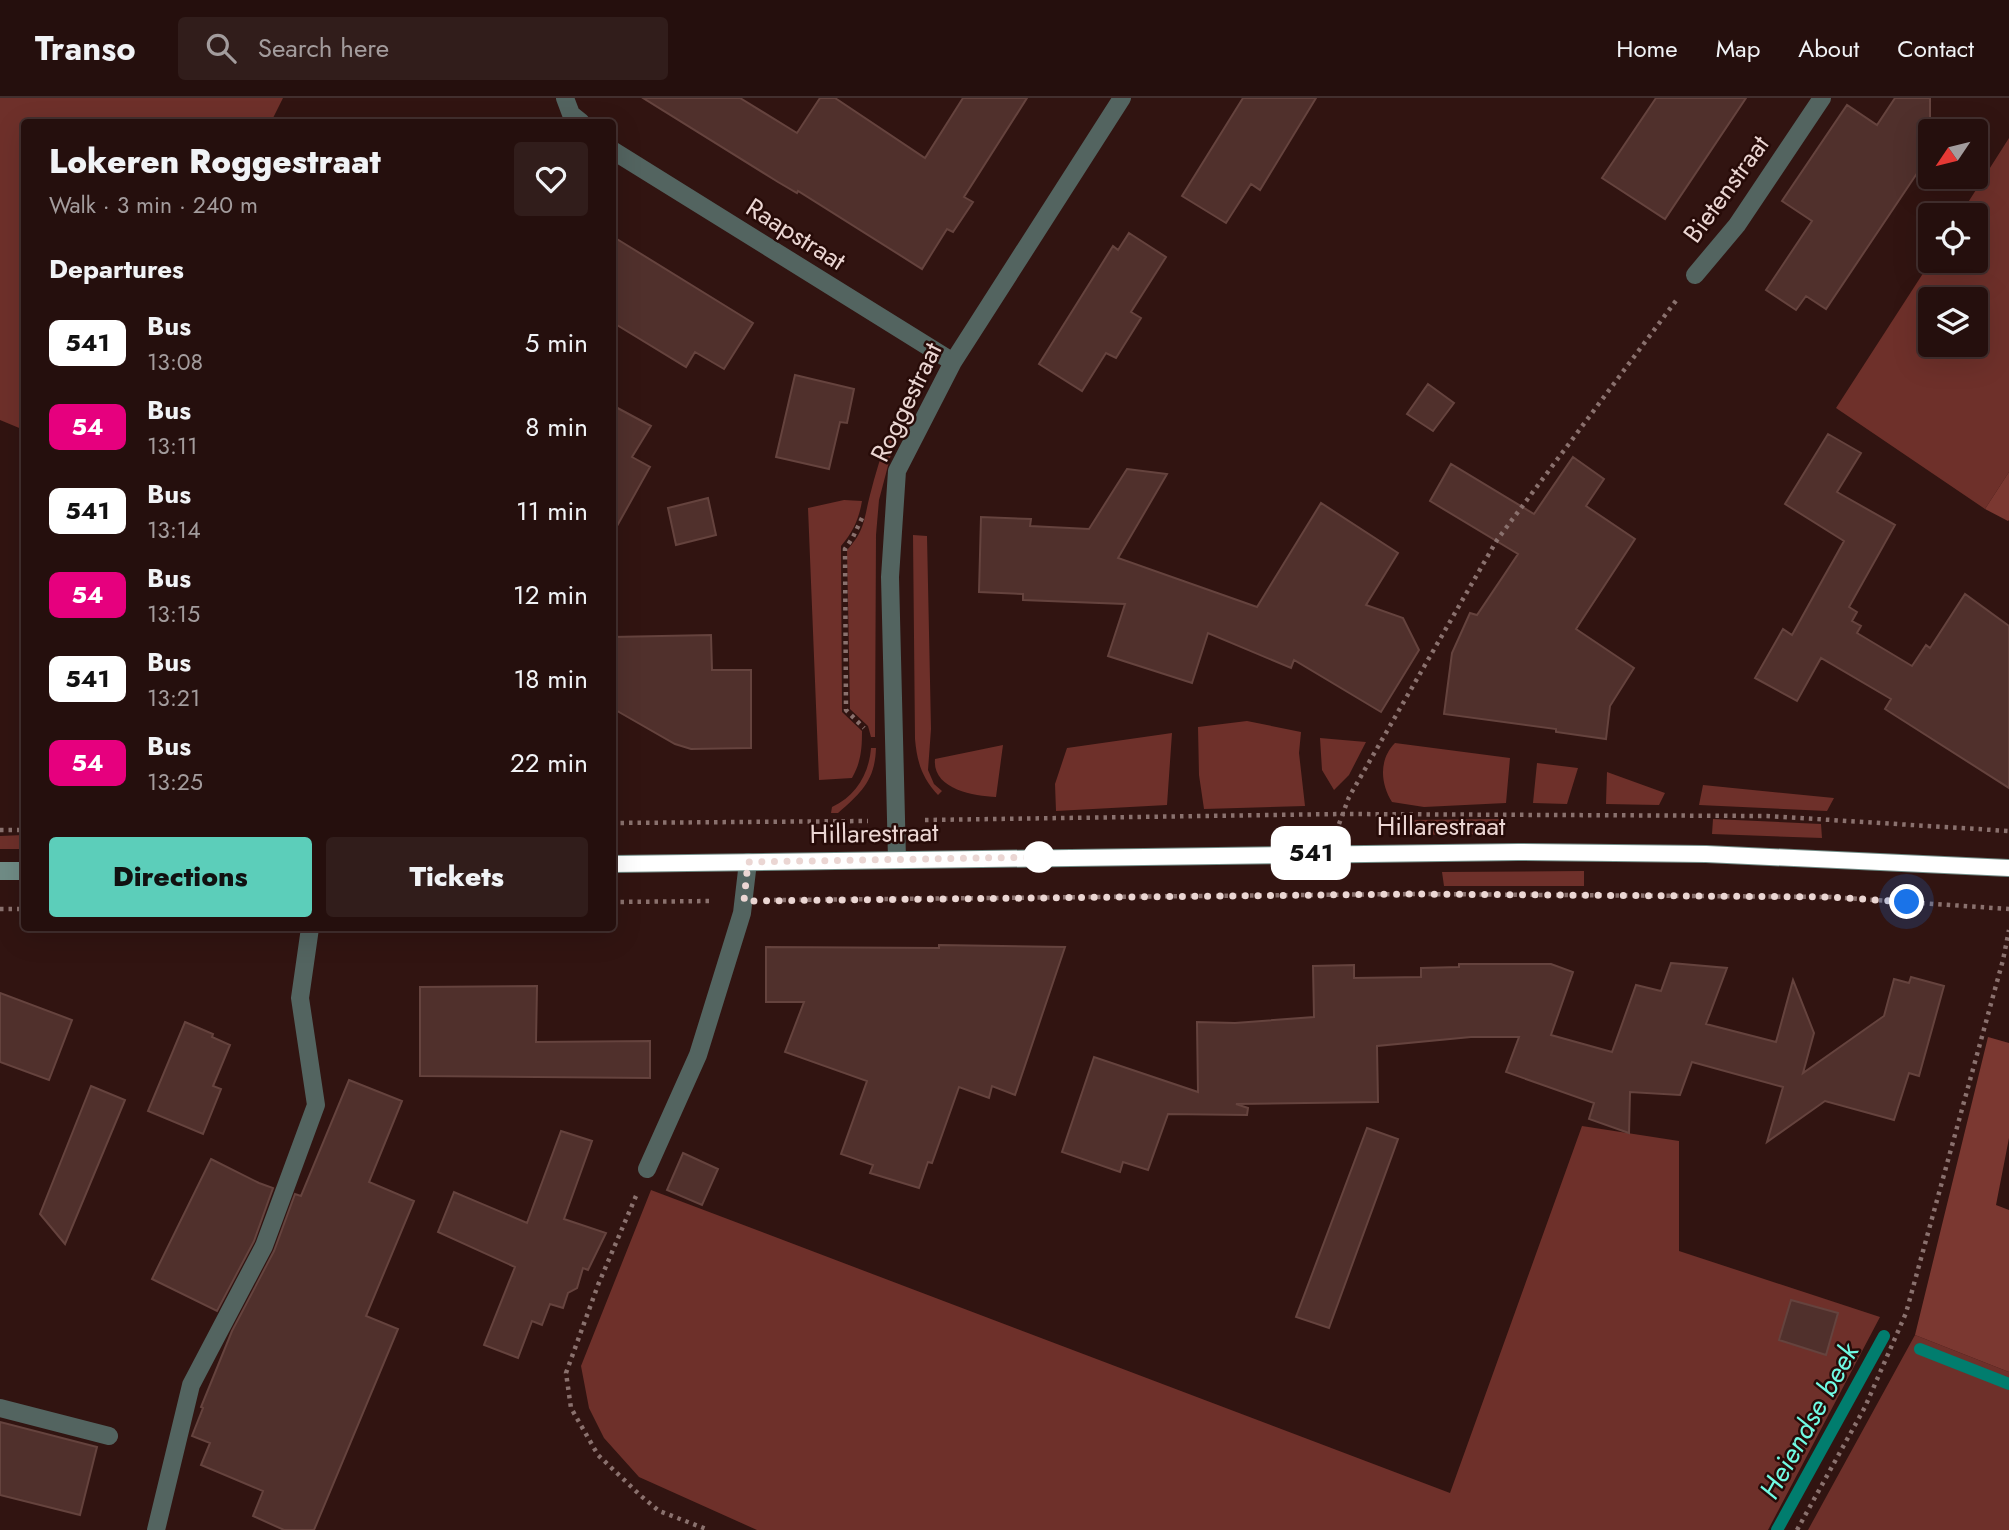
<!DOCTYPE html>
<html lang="en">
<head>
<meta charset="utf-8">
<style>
  body { margin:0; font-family:Jost,sans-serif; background:#311d1b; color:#f1f3f6; height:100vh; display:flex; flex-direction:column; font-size:26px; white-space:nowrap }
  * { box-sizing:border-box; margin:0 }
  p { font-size:23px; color:#a39c9d }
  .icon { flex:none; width:38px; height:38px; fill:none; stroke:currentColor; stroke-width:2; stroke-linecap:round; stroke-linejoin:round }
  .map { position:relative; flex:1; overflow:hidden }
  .drawer { position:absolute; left:21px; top:21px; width:595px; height:812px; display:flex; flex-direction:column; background:#250f0d; border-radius:7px; box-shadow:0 7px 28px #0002,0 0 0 2px #422f2e }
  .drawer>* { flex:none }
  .badge { padding:0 14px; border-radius:10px; font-size:24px; line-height:46px }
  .needle { width:46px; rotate:235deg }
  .fabs { position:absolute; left:1918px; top:21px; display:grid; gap:14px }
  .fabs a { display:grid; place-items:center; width:70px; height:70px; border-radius:7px; background:#250f0d; box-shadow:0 7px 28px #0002,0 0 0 2px #422f2e; font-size:35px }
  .you { position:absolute; width:35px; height:35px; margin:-18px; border:5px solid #fff; border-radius:50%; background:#1a73e8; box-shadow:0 0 0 10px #1a73e833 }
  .map>.badge { position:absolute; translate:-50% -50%; box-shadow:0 0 0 4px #fff }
  h2 { padding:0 28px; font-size:26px; line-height:63px }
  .round { display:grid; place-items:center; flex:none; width:74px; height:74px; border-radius:7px; background:#311d1b }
  .overview { display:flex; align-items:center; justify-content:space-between; height:119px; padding:0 28px }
  h1 { font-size:33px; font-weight:800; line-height:52px }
  .action { display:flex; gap:14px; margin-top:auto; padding:14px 28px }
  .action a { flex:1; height:80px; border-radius:7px; background:#5cceba; color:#111; font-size:28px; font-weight:800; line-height:80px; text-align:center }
  .action a+a { background:#311d1b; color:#f1f3f6 }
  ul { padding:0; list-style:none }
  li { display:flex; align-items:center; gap:21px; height:84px; padding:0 28px }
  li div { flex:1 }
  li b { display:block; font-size:26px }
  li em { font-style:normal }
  li .badge { min-width:77px; font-weight:700; text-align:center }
  header { display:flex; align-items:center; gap:42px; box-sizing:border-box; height:98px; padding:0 35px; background:#250f0d; border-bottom:2px solid #422f2e }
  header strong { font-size:33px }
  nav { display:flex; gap:38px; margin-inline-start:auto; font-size:24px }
  .search { width:490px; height:63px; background:#311d1b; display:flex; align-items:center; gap:18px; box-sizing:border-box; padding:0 24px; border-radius:7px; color:#a39c9d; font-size:26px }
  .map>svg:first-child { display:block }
  .green { fill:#6e302a; fill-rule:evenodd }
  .forest { fill:#7b3831 }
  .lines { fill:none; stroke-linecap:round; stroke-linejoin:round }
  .stream { stroke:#017d6e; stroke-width:12 }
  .building { fill:#50302c; stroke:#65433e; stroke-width:2 }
  .path { stroke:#8a716e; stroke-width:4.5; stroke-dasharray:3.5 5; stroke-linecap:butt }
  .service { stroke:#536460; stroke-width:18 }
  .minor { stroke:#536460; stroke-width:18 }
  .secondary { stroke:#708c86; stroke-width:18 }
  .line-casing { stroke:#fff; stroke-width:16 }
  .line { stroke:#fff; stroke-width:10 }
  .walk { stroke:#ebd6d3; stroke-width:7; stroke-dasharray:0 12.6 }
  .stop-dot { fill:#fff; stroke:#fff; stroke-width:3.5 }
  .labels { text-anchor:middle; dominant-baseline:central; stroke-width:5; stroke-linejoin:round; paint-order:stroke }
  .street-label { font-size:26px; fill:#ebd6d3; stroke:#270b08 }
  .water-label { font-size:28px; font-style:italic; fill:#70fae3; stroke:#270b08 }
</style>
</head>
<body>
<header>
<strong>Transo</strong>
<div class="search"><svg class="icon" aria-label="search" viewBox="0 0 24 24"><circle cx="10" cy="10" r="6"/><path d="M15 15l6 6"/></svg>Search here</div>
<nav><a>Home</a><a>Map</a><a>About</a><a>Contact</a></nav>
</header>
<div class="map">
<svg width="2009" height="1432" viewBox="0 0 2009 1432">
  <rect width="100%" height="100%" fill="#311411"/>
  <!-- green -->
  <path class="green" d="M0 0H283L271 24H24V332L0 322Z
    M2009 40V374L1985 411 1836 310 1931 163H1976V117H1960ZM1930 201H1976V247H1930Z
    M888 338 895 341 879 402 876 437 875 639H871L868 628 850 611 847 452C865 433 864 420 870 397 875 377 881 357 888 338Z
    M844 402 862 403C859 421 853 434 841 448L842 614 862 633C862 651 861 664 852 680L819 682 808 410Z
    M913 437 927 438 931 631 928 672 934 686 942 693 938 697C922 680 917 664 915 641Z
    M1247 623 1301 634 1299 655 1305 708 1204 711 1199 677 1198 629Z
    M1172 635 1167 707 1056 713 1055 686 1067 650Z
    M1320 640 1366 644 1349 677 1334 692 1322 672Z
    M1395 645 1510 660 1506 705 1424 709 1392 704C1380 685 1379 661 1395 645Z
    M1003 647 996 699C973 698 932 691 935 661Z
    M871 650H876C875 682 862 694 838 715H831L832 709C856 698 869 676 871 650Z
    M1537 665 1578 670 1567 706 1533 705Z
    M1607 674 1665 695 1659 707 1606 706Z
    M1703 687 1834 700 1827 713 1699 707Z
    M1503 721 1504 736 1404 737 1405 722Z
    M1713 721 1821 726 1822 740 1712 736Z
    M24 737V751H0V738Z
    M1584 773V788H1444L1442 774Z
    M1582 1028 1679 1043V1153L1880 1219 1768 1432H757L639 1379 604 1340 589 1310 581 1268 651 1092 1450 1395Z
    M1915 1237 2009 1274V1432H1808Z"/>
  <!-- forest -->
  <path class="forest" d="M2009 374V422L2008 423 1985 411Z
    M1988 939 2009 945V1040L1996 1107 2009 1112V1274L1915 1237Z"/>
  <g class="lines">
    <!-- stream -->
    <path class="stream" d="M1920 1251 2009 1286
      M1777 1432 1884 1238"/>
  </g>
  <!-- building -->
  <path class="building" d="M643 0H740L797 35 820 0H835L925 60 963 0H1027L964 99 973 104 953 134 947 131 922 171 798 93 797 95 778 84Z
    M1243 0H1316L1260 92 1251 86 1226 125 1182 98Z
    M1656 0H1746L1665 121 1602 80Z
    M1895 0H1930V56L1826 211 1806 198 1796 212 1766 192 1812 123 1782 103 1847 7 1877 27Z
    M1129 135 1166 159 1131 214 1141 220 1116 260 1106 255 1082 293 1039 266 1113 148 1118 152Z
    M612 138 753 225 724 271 695 254 686 269 612 224Z
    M795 277 854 291 847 325 840 324 829 371 776 359Z
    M1428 286 1454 305 1433 333 1407 316Z
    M612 307 651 328 632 359 650 369 612 437Z
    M1828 336 1861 355 1837 394 1895 427 1849 509 1857 514 1852 523 1861 528 1857 535 1912 568 1926 547 1930 550 1965 496 2009 528V690L1885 611 1891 601 1821 560 1797 603 1755 580 1783 531 1792 537 1844 443 1785 406Z
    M1573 359 1604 381 1586 408 1635 441 1576 531 1634 570 1610 608 1606 641 1556 634V631L1444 616 1452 555 1470 515 1477 517 1518 456 1430 403 1451 366 1534 416Z
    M1127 371 1167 376 1118 460 1257 509 1321 405 1398 455 1366 507 1403 520 1419 552 1381 614 1294 562 1291 570 1208 535 1192 585 1108 558 1125 506 1023 502V496L979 494 981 419 1031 421 1030 428 1089 431Z
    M708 400 716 437 676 447 668 410Z
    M711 537 712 572H751V650L691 651 675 646 612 610V539Z
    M939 847 1065 849 1015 997 992 988 989 1000 959 989 932 1065 928 1064 919 1090 870 1075 873 1067 841 1056 867 983 785 954 804 904H766V849L939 850Z
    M1671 865 1727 870 1706 926 1776 944 1793 882 1814 935 1803 975 1884 918 1894 881 1909 885 1911 879 1944 888 1919 978 1909 975 1894 1022 1825 1003 1767 1044 1783 989 1692 964 1680 997 1630 994 1629 1035 1589 1021 1594 1005 1506 974 1519 939H1471L1377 948 1378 1004 1236 1006 1248 1010 1247 1017 1168 1016 1148 1072 1123 1064 1120 1074 1062 1054 1094 959 1198 994 1197 924 1235 925 1314 919 1313 868 1354 867V880L1421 879V870L1459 869V866H1551L1573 874 1551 937 1612 954 1636 887 1661 893Z
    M537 888 536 944 650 943V980L420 978V889Z
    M0 895 72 922 49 982 0 964Z
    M185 924 213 936 212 939 230 947 213 988 221 991 203 1036 148 1013Z
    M349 982 402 1003 369 1084 414 1103 366 1218 398 1231 314 1432H284L253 1418 263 1393 201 1367 210 1345 192 1338 203 1310 201 1309 232 1233 274 1153 295 1096 301 1098Z
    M91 988 125 1002 65 1146 40 1116Z
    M1367 1030 1398 1041 1329 1230 1296 1219Z
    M561 1033 592 1043 564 1121 606 1135 588 1172 583 1170 577 1190 568 1195 563 1210 550 1206 542 1227 532 1223 518 1260 484 1247 515 1169 438 1134 454 1094 527 1125Z
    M683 1055 718 1071 702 1107 667 1092Z
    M211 1061 259 1085 273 1090 254 1143 217 1213 152 1181Z
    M1791 1202 1838 1215 1826 1257 1779 1242Z
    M0 1324 97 1349 80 1417 0 1397Z"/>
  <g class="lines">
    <!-- path -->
    <path class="path" d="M862 420 853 439 845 451 846 612 864 630
      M925 722 1342 716 1767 718 2009 733
      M612 725 868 723
      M1339 726 1349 699 1497 442 1678 200
      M0 732H24
      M774 802 1417 796 1831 799 2009 811
      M612 804 713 803
      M0 811H24
      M636 1098 598 1187 566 1275 571 1310 598 1357 641 1398 659 1413 709 1432
      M1797 1432 1865 1309 1906 1215 2003 862 2009 832"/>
    <!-- service -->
    <path class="service" d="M0 1310 109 1338
      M156 1432 191 1287 264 1148 316 1007 300 900 310 830"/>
    <!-- minor -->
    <path class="minor" d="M565 0 571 16 581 24
      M612 52 953 264
      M1695 177 1737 127 1822 0
      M897 761 890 479 897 373 953 264 1122 0
      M647 1071 698 957 742 815 748 764"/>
    <!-- secondary -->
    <path class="secondary" d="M612 766 1518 754 1706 756 2009 770
      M0 773H24"/>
  </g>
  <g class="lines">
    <!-- line casing -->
    <g class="line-casing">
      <path id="line" d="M612 766 1518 754 1706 756 2009 770"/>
    </g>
    <!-- line -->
    <use href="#line" class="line"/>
    <!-- walk -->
    <path class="walk" d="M1039 759 748 764 744 803 1417 796 1831 799 1907 804"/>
  </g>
  <!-- markers -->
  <circle class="stop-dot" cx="1039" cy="759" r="14"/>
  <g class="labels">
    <!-- street labels -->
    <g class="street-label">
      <text transform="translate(1726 91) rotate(-54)">Bietenstraat</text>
      <text transform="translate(796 136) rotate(32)">Raapstraat</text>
      <text transform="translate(906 304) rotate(-64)">Roggestraat</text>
      <text x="1441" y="728">Hillarestraat</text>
      <text transform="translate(874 735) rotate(-1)">Hillarestraat</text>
    </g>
    <!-- water labels -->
    <g class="water-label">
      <text transform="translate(1809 1323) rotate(-61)">Heiendse beek</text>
    </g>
  </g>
</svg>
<div class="fabs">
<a><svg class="needle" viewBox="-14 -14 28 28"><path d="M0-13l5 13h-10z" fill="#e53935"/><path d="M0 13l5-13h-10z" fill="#a39c9d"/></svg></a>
<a><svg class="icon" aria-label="locate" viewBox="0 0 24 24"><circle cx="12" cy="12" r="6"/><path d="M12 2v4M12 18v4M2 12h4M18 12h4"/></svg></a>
<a><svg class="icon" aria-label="layers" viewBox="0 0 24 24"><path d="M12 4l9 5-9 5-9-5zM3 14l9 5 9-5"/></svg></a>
</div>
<div class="you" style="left:1907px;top:804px"></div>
<b class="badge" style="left:1311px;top:755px;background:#fff;color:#111">541</b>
<section class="drawer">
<div class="overview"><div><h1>Lokeren Roggestraat</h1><p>Walk · 3 min · 240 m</p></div><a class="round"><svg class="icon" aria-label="heart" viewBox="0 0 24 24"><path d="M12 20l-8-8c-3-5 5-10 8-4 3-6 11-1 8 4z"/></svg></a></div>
<h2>Departures</h2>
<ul>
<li><span class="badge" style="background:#fff;color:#111">541</span><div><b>Bus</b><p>13:08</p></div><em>5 min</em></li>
<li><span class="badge" style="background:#e6007e;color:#fff">54</span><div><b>Bus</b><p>13:11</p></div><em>8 min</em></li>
<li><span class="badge" style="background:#fff;color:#111">541</span><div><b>Bus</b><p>13:14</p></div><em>11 min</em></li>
<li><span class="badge" style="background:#e6007e;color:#fff">54</span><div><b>Bus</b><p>13:15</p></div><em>12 min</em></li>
<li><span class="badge" style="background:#fff;color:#111">541</span><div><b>Bus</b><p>13:21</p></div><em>18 min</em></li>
<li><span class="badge" style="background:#e6007e;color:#fff">54</span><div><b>Bus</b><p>13:25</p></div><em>22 min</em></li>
</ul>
<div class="action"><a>Directions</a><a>Tickets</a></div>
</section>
</div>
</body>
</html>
